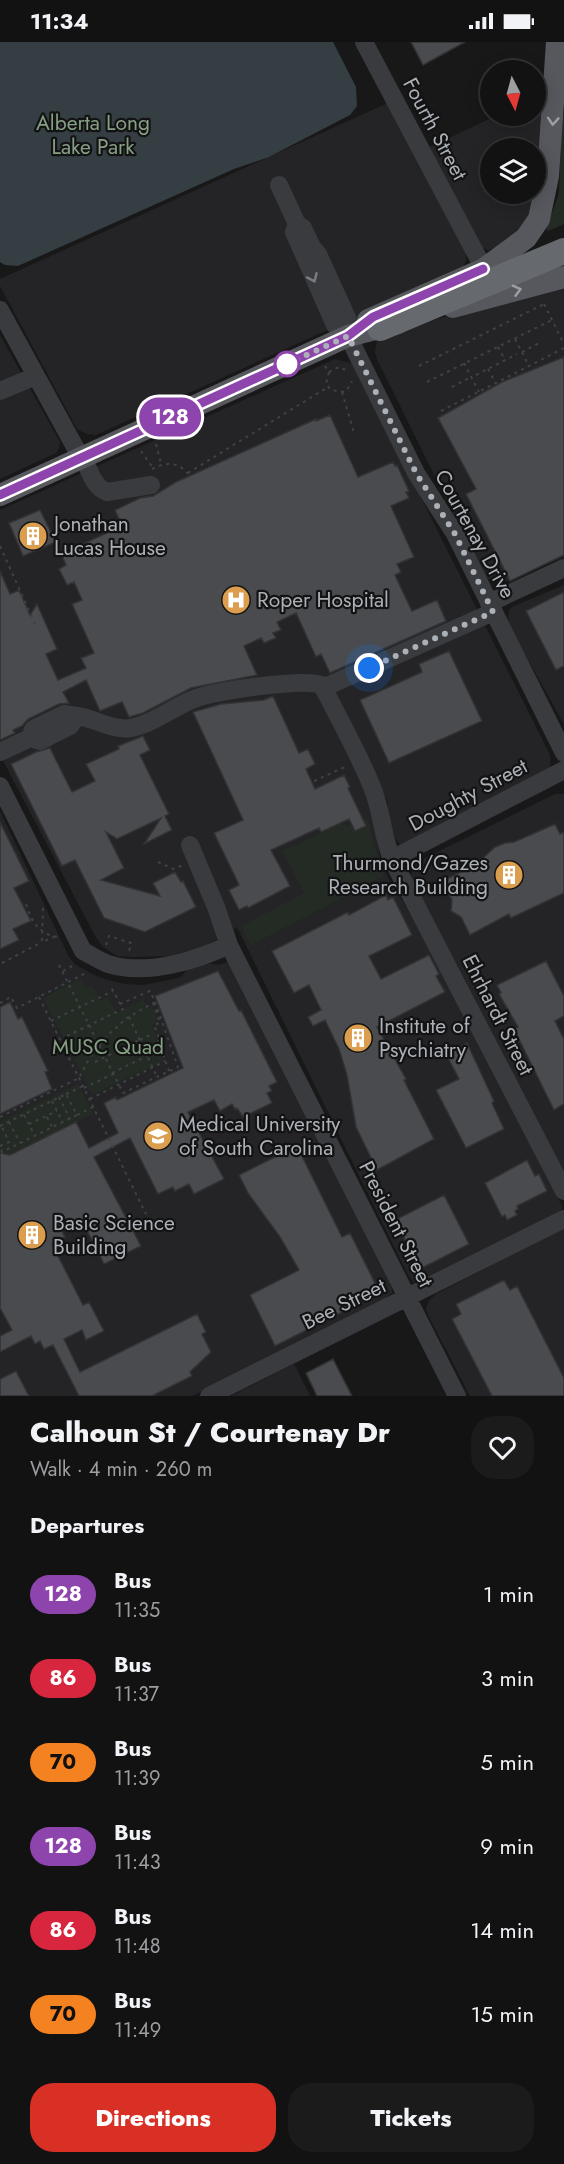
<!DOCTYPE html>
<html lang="en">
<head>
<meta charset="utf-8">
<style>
  body { margin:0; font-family:Jost,sans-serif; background:#1b1b1c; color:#f1f3f6; height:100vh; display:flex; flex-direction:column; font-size:22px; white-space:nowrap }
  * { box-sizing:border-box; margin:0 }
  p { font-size:20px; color:#9c9ea0 }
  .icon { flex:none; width:33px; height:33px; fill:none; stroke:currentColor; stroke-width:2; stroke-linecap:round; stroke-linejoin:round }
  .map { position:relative; height:1354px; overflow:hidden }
  .sheet { display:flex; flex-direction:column; background:#121213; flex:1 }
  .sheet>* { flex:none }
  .badge { padding:0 12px; border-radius:20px; font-size:21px; line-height:39px }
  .needle { width:39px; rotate:174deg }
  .controls { position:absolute; left:480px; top:18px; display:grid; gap:12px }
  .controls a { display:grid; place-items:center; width:66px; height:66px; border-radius:50%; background:#121213; box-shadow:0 3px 15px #0003,0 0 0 2px #313233; font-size:30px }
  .you { position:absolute; width:30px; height:30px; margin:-15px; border:4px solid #fff; border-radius:50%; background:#1a73e8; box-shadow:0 0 0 9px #1a73e833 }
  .map>.badge { position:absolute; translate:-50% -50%; box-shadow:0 0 0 3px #fff }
  h2 { padding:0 30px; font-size:22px; line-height:54px }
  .round { display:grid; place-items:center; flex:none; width:63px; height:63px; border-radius:24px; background:#1b1b1c }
  .summary { display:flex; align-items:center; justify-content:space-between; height:102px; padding:0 30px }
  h1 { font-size:28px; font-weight:800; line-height:45px }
  .button { display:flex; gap:12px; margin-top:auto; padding:12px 30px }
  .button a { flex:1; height:69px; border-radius:24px; background:#d93025; color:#fff; font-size:24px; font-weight:800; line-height:69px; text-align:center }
  .button a+a { background:#1b1b1c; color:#f1f3f6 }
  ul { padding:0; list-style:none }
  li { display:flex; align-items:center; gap:18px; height:84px; padding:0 30px }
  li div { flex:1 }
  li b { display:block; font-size:22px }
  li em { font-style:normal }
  li .badge { min-width:66px; font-weight:700; text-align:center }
  .status { display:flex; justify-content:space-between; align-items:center; height:42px; padding:0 30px; background:#121213; direction:ltr }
  .status svg { height:16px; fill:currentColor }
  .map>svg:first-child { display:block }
  .built { fill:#242426; fill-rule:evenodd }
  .green { fill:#242b25 }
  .water { fill:#343e43 }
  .building { fill:#4a4b4e; stroke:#323235; stroke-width:1.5 }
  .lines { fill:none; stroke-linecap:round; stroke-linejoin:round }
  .path { stroke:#3f4145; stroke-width:2; stroke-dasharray:3 4.5; stroke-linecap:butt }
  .minor { stroke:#393b3e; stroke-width:18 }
  .major { stroke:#56585d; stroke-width:22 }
  .highway { stroke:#66696e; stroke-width:26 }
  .oneway { stroke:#9b9fa6 }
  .oneway2 { stroke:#787c81 }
  .line-casing { stroke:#fff; stroke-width:14 }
  .line { stroke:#8e44ad; stroke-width:9 }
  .walk { stroke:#acb1b8; stroke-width:6; stroke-dasharray:0 10.8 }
  .stop-dot { fill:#fff; stroke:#8e44ad; stroke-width:3 }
  .labels { text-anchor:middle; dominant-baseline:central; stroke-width:4.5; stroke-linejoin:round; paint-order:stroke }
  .park-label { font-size:21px; fill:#86a085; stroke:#131314 }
  .street-label { font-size:21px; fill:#acb1b8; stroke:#131314 }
  .poi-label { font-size:21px; fill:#acb1b8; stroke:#131314; text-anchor:start }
</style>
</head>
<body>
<div class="status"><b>11:34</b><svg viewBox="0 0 49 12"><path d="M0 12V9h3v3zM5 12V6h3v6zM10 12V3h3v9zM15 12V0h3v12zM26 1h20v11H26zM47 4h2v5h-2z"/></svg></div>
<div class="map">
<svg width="564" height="1354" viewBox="0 0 564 1354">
  <rect width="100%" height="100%" fill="#181819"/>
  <!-- built -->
  <path class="built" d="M548 50 535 167 521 187 501 204 488 208 480 205 427 106 496 74H536V55ZM490 106H536V152H490Z
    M390 60 466 209V218L462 227 96 393 87 392 77 387 0 244V237Z
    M564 242V515L507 539 498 540 488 537 483 532 378 319 375 311 376 302 378 298 405 286Z
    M0 293 60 400 59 406 56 411 0 437Z
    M335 317 354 322 550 713V725L544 732 406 802H400L395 796 390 783 387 758 330 649 373 773 380 815 388 835 448 935 562 1164 561 1169 417 1241 413 1240 407 1231 238 887 236 886 205 904 169 914 132 915 117 914 109 909 102 904 94 892 0 713V468Z
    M564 543V682L510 586 508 574 510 567 514 564Z
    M555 752H564V1135L460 928 412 839 411 834 415 821Z
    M0 769 69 915 76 923 98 935 124 942 143 943 174 937 181 935 188 927 208 921 219 923 230 919 392 1246V1251L381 1260 192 1354H0Z
    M564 1186V1354H470L428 1273 426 1266 429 1259 436 1252Z
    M294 1322 310 1354H231Z"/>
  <!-- green -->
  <path class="green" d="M562 67 564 75V182L548 189 546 187 559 152Z
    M364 777 368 778 377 813 374 815 384 834 251 903 241 884 304 851 283 809 339 782 351 784Z
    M81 936 86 946 92 943 100 959 108 955 116 971 143 957 147 966 152 964 158 980 151 983 158 997 155 998 163 1019 92 1053 43 956Z
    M78 1042 93 1072 0 1117V1080Z"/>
  <!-- water -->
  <path class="water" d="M0 0H333L356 45 357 64 350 73 269 115 234 127 18 224 5 223 0 220Z"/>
  <!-- building -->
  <path class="building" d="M411 0H465L423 23Z
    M564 315V513L510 539 466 452 476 447 438 376 502 340Z
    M330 373 358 435 393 420 395 424 397 423 409 449 406 450 409 456 391 464 414 515 397 522 401 530 395 533 412 569 437 558 446 579 330 631 321 612 316 615 296 571 277 580 281 588 273 591 276 596 264 601 261 596 244 604 257 633 191 646 143 671 129 675 122 660 100 669 86 638 63 650 69 661 59 662 28 677 22 684 13 688 15 691 0 698V529L10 552 19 548 30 573 37 562 57 607 46 612 58 638 86 626 81 616 94 611 72 562 82 558 74 540 67 543 59 527 66 523 61 512 122 484 115 468 140 456 153 454 176 440 316 377V379Z
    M40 468 56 500 23 514 9 481Z
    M564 550V624L556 628 526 569Z
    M449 609 482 679 389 721 360 658 422 630 419 622Z
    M273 654 299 711 308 707 315 722 306 727 315 747 344 733 350 745 348 746 366 784 355 789 349 777 321 790 319 786 271 808 290 844 248 866 247 864 239 868 229 848 239 843 214 791 243 778 193 670 221 662 264 658Z
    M143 694 150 708 140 713 169 772 165 774 172 788 144 802 161 776 117 797 106 790 124 826 101 838 160 854 153 841 175 830 181 840 183 839 196 865 145 890 104 876 75 818 62 824 11 722 36 710 50 706 72 750 95 739 86 722 119 707 118 704Z
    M0 780 29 839 14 846 31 879 13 887 19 898 0 907Z
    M555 782 560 792 564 790V851L511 876 509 872 470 893 461 875 451 869 452 858 442 839 467 827 466 825 482 817 495 805 505 801 514 800Z
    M386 853 388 858 393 855 412 893 369 914 381 937 429 913 439 932 436 934 445 950 377 985 406 1037 404 1038 434 1097 377 1128 356 1085 347 1033 339 1007 325 978 313 984 308 975 321 968 309 943 294 951 272 909 348 870 349 873Z
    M546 919 564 954V974L555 979 564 997V1062L554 1068 514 987 518 985 499 952 501 951 497 943Z
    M218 929 239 969 241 968 277 1040 269 1044 272 1049 267 1051 272 1061 243 1075 237 1066 235 1067 232 1062 220 1069 214 1058 188 1070 224 1137 194 1152 189 1142 175 1149 173 1145 158 1152 130 1096 94 1115 141 1204 104 1222 82 1179 62 1189 65 1195 52 1202 83 1263 89 1260 104 1289 86 1298 82 1288 64 1297 80 1330 197 1272 206 1290 202 1292 211 1310 190 1330 192 1334 152 1354H79L53 1303 44 1307 40 1299 35 1302 31 1294 0 1310V1294L12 1288 0 1266V1111L10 1113 76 1080 89 1106 118 1091 104 1061 116 1055 117 1058 183 1026 155 954Z
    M10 960 18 977 22 975 48 1029 45 1030 52 1047 0 1072V965Z
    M467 1001 494 1059 492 1061 504 1087 466 1106 436 1048 459 1037 446 1012Z
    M297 1104 342 1195 350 1191 380 1251 275 1304 250 1253 299 1228 280 1195 248 1151 239 1133Z
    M527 1118 535 1134 539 1132 547 1149 517 1164 518 1167 515 1169 517 1173 507 1178 505 1173 502 1175 485 1141Z
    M444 1153 469 1202 420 1227 395 1178Z
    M504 1238 510 1248 517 1244 564 1336V1354H492L452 1277 461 1272 456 1262Z
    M333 1317 352 1354H317L306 1331Z
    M16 1329 29 1354H0V1337Z"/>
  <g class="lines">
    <!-- path -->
    <path class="path" d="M544 262 564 302
      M515 297 529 324
      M498 305 505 318
      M522 310 541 300
      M464 321 479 350
      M325 324 329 330 326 342 331 348 344 350 350 344 352 339
      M419 324 544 262
      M488 327 495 340
      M329 330 339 325 348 329
      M476 333 517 312
      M427 340 552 278
      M452 345 471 335
      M342 350 354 391
      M441 369 564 306
      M156 402 161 422
      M141 409 153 426
      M152 427C167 419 179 420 190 434
      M188 431 328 345
      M0 504 35 582
      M314 739 347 724
      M158 820 173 827 183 823
      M26 862C32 880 39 893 59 895
      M43 866 42 900 54 895
      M106 903 109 894 131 901 129 910
      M2 921 42 900
      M59 923 123 1051 178 1025 155 960
      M63 929 74 923
      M39 955 146 1172
      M0 961 11 955 17 966 84 932
      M153 961 160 981 154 983 160 998 158 999 169 1029
      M129 975 157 1035
      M51 979 113 949
      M67 994 123 967 111 945
      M140 998 150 993
      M68 1013 97 999
      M95 1020 139 998
      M112 1031 147 1014
      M84 1046 113 1032
      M66 1052 83 1044
      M59 1055 70 1077
      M90 1057 165 1019
      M52 1059 63 1081
      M24 1073 35 1094
      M77 1073 93 1065
      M0 1075 79 1036 90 1015 107 994 127 976 155 960 150 949 120 962
      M47 1075 52 1085
      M9 1080 20 1101
      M29 1082 57 1069
      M0 1084 66 1052 77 1073 2 1110 0 1105
      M0 1104 9 1100 1 1083"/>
    <!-- minor -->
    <path class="minor" d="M364 0 484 227
      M279 143 297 182 303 186 312 205 318 212 348 278V294
      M297 182 294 190 335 283 348 294 416 431 455 492 564 711
      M0 268 81 416
      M0 349 36 334
      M83 415C89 427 93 445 107 450L151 443
      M489 561 564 526
      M323 646 493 570
      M77 674C94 676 113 689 131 686 153 682 173 665 194 657 216 649 301 636 322 643 339 677 358 710 372 745 382 768 382 794 392 817L564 1149
      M0 710 30 696 40 699 70 684 77 674 64 672 33 687 30 696
      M0 744 83 909C91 913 100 919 108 922 146 934 195 919 229 903
      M190 803 216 865 229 903 457 1354
      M392 817 564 728
      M209 1354 564 1177"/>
    <!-- major -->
    <path class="major" d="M453 265 564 235
      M368 278 484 227 526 196 539 177 548 134 557 0
      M0 453 348 294 398 281"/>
    <!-- highway -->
    <path class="highway" d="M380 286 564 209"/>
  </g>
  <!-- one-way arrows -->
  <defs><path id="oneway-chevron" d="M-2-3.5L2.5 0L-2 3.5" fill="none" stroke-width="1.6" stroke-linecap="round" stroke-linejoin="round" transform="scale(1.5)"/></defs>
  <g class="oneway">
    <use href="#oneway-chevron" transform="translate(553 79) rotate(94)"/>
    <use href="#oneway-chevron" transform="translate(517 248) rotate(-15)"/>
  </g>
  <use class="oneway2" href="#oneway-chevron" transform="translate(313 236) rotate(66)"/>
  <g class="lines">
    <!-- line casing -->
    <g class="line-casing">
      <path id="line" d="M0 453 348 294 373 275 483 227"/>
    </g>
    <!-- line -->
    <use href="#line" class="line"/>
    <!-- walk -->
    <path class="walk" d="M287 322 348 294 416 431 455 492 493 570 369 626"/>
  </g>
  <!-- icons -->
  <defs>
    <g id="building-disc" transform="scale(1.5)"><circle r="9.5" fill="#db9d4e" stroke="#131314"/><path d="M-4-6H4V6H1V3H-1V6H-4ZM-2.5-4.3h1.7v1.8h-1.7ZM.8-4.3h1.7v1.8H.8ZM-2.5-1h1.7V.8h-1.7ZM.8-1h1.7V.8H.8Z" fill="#fff"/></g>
    <g id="hospital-disc" transform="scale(1.5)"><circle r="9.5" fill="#db9d4e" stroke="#131314"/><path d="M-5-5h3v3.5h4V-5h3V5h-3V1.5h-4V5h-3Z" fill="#fff"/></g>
    <g id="university-disc" transform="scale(1.5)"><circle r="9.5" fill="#db9d4e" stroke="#131314"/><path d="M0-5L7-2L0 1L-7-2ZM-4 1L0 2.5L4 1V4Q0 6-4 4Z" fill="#fff"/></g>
  </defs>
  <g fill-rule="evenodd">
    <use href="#building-disc" x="33" y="494"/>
    <use href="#hospital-disc" x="236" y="558"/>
    <use href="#building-disc" x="509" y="833"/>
    <use href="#building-disc" x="358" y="996"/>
    <use href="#university-disc" x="158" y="1094"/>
    <use href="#building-disc" x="32" y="1193"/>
  </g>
  <!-- markers -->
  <circle class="stop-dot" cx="287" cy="322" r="12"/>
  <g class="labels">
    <!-- park labels -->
    <g class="park-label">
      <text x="93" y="81">Alberta Long<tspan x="93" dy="24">Lake Park</tspan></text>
      <text x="108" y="1005">MUSC Quad</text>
    </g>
    <!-- street labels -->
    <g class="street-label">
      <text transform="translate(435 87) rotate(62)">Fourth Street</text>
      <text transform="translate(475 492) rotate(61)">Courtenay Drive</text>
      <text transform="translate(468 753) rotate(-28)">Doughty Street</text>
      <text transform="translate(498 973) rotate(63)">Ehrhardt Street</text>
      <text transform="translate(396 1182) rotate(63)">President Street</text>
      <text transform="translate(344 1262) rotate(-26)">Bee Street</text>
    </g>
    <!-- poi labels -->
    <g class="poi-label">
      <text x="54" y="482">Jonathan<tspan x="54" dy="24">Lucas House</tspan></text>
      <text x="257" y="558">Roper Hospital</text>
      <text x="488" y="821" text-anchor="end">Thurmond/Gazes<tspan x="488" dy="24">Research Building</tspan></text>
      <text x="379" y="984">Institute of<tspan x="379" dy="24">Psychiatry</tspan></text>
      <text x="179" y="1082">Medical University<tspan x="179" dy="24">of South Carolina</tspan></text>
      <text x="53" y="1181">Basic Science<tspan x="53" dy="24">Building</tspan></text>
    </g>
  </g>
</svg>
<div class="controls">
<a><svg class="needle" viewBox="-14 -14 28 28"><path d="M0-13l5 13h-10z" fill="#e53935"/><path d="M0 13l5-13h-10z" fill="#9c9ea0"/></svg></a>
<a><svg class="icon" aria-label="layers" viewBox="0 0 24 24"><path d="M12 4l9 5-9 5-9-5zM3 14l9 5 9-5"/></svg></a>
</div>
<div class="you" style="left:369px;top:626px"></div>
<b class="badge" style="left:170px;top:375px;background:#8e44ad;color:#fff">128</b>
</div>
<section class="sheet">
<div class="summary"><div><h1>Calhoun St / Courtenay Dr</h1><p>Walk · 4 min · 260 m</p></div><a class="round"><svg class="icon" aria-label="heart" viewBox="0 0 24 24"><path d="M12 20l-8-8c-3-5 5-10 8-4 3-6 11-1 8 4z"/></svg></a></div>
<h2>Departures</h2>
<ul>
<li><span class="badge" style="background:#8e44ad;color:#fff">128</span><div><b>Bus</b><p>11:35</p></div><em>1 min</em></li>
<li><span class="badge" style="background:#d7263d;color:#fff">86</span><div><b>Bus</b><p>11:37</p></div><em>3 min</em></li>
<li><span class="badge" style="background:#f58220;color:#111">70</span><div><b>Bus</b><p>11:39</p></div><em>5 min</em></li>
<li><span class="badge" style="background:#8e44ad;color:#fff">128</span><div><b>Bus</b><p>11:43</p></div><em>9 min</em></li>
<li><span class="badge" style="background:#d7263d;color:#fff">86</span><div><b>Bus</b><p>11:48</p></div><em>14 min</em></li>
<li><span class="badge" style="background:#f58220;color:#111">70</span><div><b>Bus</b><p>11:49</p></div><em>15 min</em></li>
</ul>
<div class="button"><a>Directions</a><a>Tickets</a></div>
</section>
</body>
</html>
